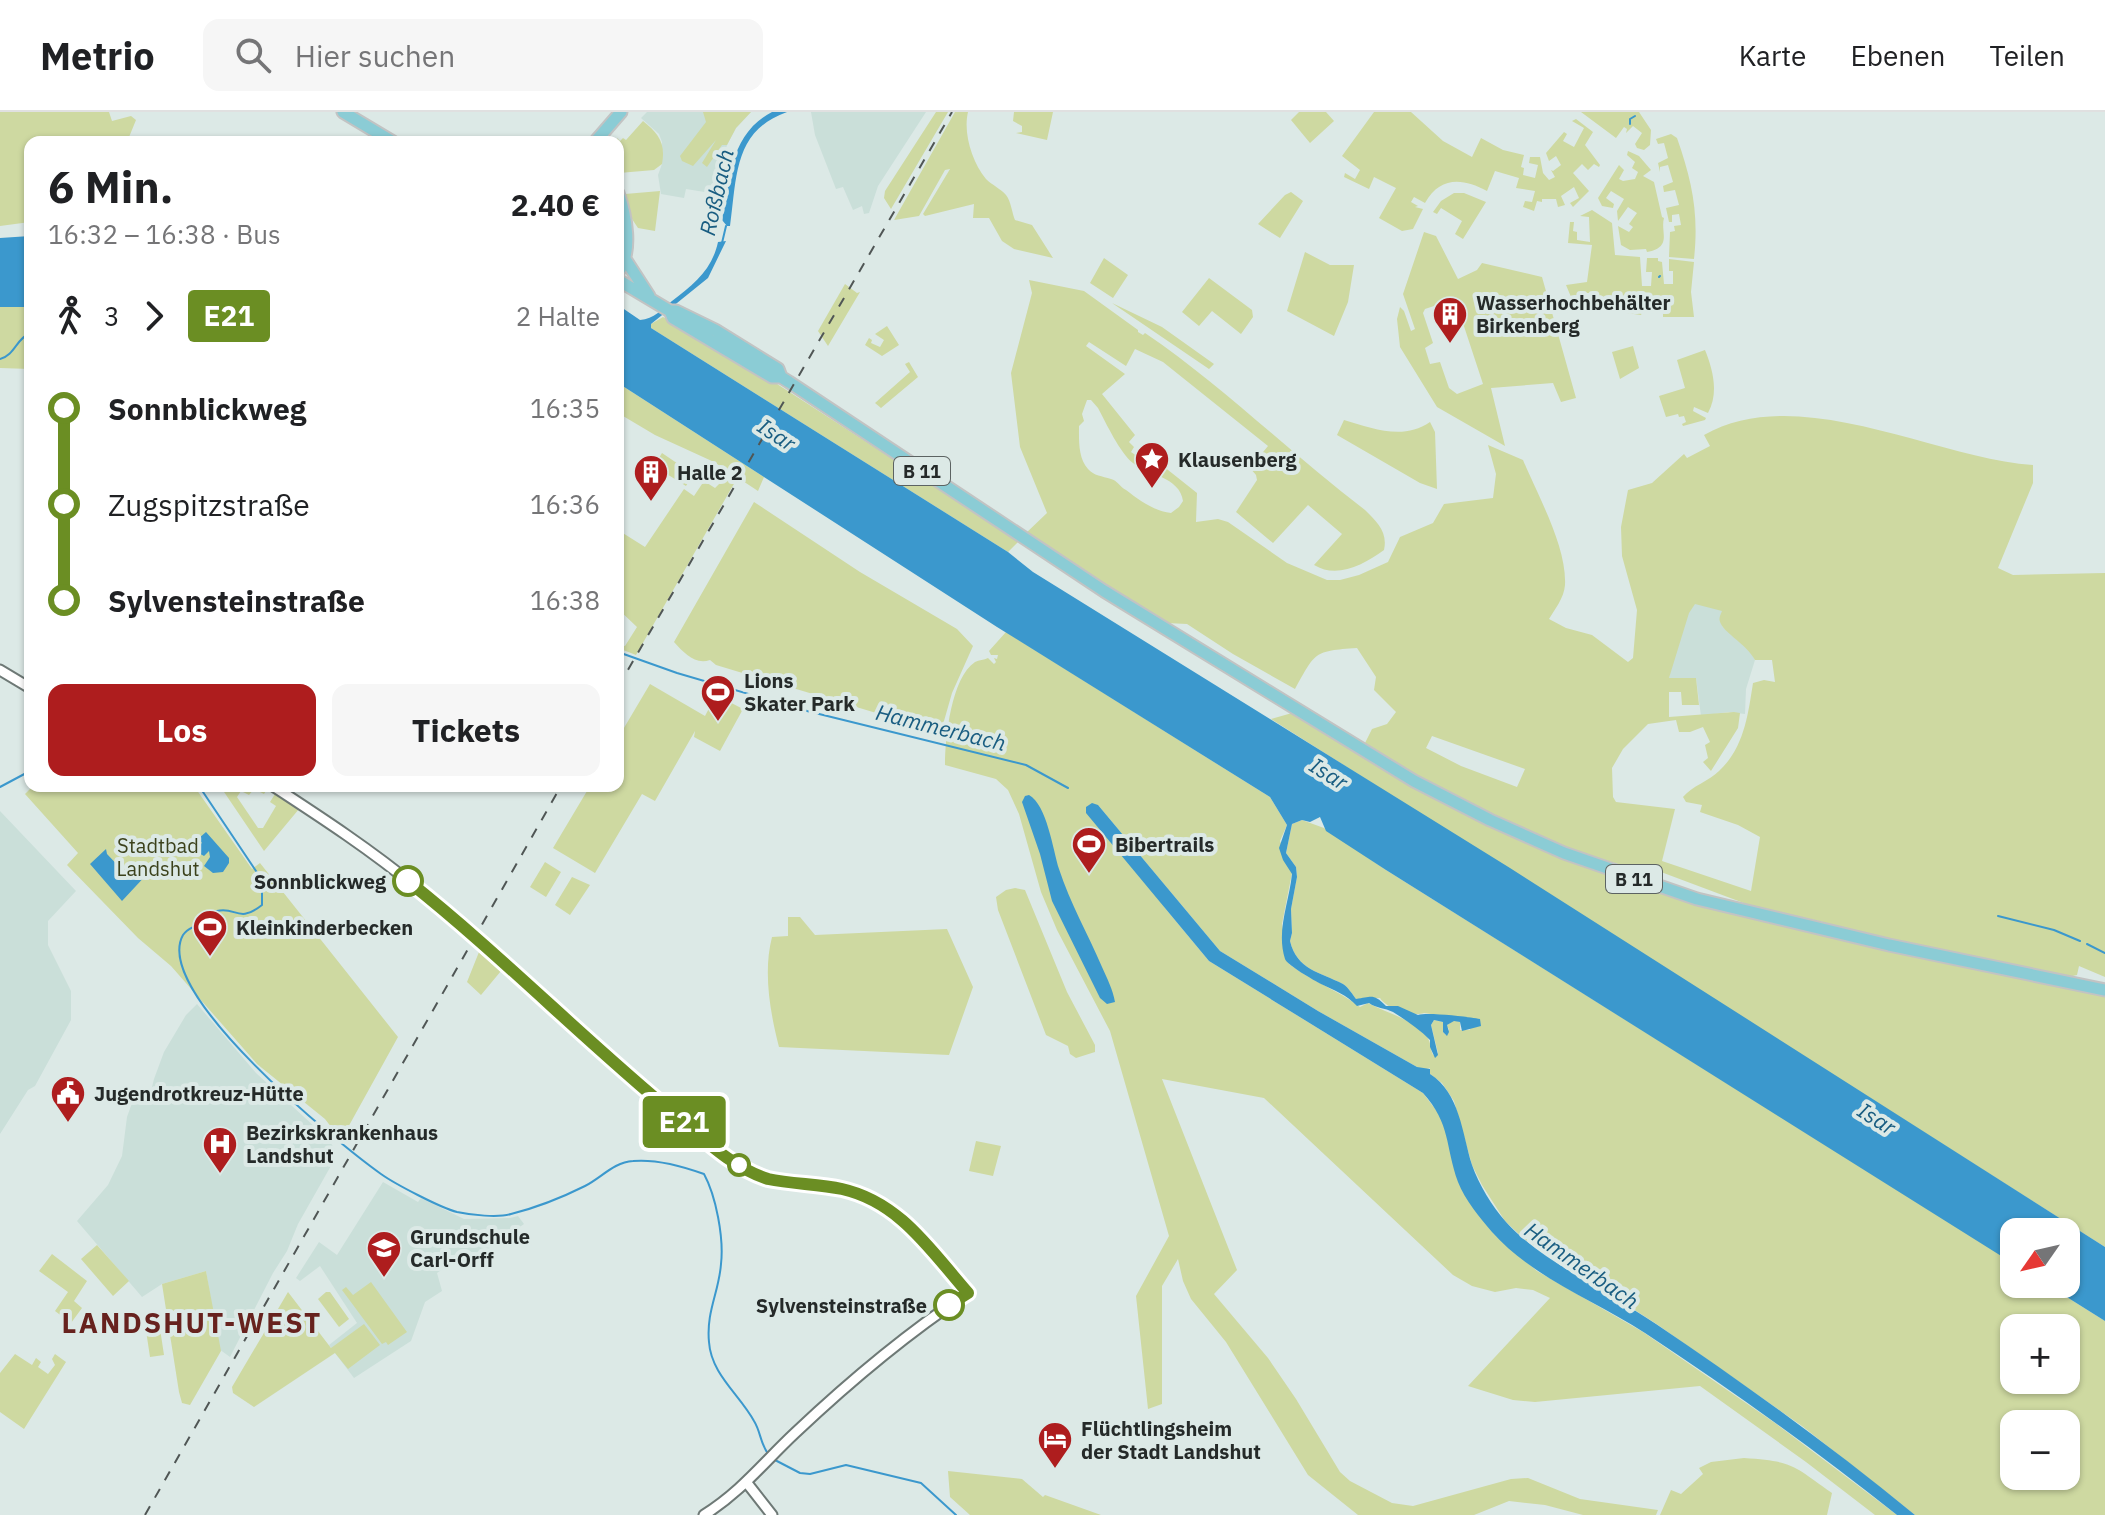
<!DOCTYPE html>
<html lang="de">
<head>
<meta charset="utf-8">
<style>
  body { margin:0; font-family:"IBM Plex Sans",sans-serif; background:#f6f6f6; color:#202124; height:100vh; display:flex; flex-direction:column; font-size:30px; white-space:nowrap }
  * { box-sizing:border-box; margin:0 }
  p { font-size:26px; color:#757577 }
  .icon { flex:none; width:44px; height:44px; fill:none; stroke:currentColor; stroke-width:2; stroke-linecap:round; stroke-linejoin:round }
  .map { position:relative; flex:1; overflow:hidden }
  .sheet { position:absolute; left:24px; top:24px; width:600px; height:656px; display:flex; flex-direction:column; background:#fff; border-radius:16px; box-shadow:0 2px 6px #0004 }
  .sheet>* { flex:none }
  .badge { padding:0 16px; border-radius:6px; font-size:28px; line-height:52px }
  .needle { width:52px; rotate:236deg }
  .tools { position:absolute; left:2000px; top:1106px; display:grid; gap:16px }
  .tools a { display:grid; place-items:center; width:80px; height:80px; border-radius:16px; background:#fff; box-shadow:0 2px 6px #0004; font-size:40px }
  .map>.badge { position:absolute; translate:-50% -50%; box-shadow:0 0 0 4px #fff }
  .legs { display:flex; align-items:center; gap:12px; height:88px; padding:0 24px; font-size:26px }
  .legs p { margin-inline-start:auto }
  .summary { display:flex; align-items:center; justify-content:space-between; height:136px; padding:0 24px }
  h1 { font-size:44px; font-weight:700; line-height:60px }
  .primary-button { display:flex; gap:16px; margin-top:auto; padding:16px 24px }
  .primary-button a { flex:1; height:92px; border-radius:16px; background:#ae1d1e; color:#fff; font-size:32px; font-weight:700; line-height:92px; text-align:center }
  .primary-button a+a { background:#f6f6f6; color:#202124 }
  ul { padding:0 24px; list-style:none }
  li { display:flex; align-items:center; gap:28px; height:96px; font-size:30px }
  li i { display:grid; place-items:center; width:12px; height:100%; margin:0 10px; background:currentColor }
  li i::after { content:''; width:20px; height:20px; margin:-10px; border:6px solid; border-radius:50%; background:#fff }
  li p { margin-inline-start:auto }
  li:first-child i { background:linear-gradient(#0000 50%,currentColor 0) }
  li:last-child i { background:linear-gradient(currentColor 50%,#0000 0) }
  header { display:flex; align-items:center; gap:48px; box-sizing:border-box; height:112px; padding:0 40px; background:#fff; border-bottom:2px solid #e0e0e0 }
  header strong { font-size:38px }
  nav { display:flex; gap:44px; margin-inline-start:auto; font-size:28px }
  .search { width:560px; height:72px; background:#f6f6f6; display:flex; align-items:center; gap:20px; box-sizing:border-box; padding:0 28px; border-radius:16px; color:#757577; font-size:30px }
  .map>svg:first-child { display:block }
  .built { fill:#cadfd9 }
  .green { fill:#ced9a1; fill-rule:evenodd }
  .water { fill:#3b98cd }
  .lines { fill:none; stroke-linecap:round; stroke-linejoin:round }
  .stream { stroke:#3b98cd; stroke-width:2 }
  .minor-casing { stroke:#6e7976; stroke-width:13 }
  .major-casing { stroke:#c2c3c3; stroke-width:15 }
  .minor { stroke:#fff; stroke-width:9 }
  .major { stroke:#8bccd5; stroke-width:11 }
  .rail { stroke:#505655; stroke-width:2; stroke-dasharray:10 10; stroke-linecap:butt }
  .line-1-casing { stroke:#fff; stroke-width:18 }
  .line-1 { stroke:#6b8e23; stroke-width:12 }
  .stop-1-dot { fill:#fff; stroke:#6b8e23; stroke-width:4 }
  .labels { text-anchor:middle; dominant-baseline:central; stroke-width:8; stroke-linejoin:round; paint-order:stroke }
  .shield { fill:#dce9e6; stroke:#5c6362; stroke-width:2 }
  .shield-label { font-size:18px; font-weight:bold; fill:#252a29 }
  .poi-label { font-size:20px; font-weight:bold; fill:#252a29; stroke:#dce9e6; text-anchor:start }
  .park-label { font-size:20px; fill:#3b411b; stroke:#dce9e6 }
  .stop-label { font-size:20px; font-weight:bold; fill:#252a29; stroke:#dce9e6; text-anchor:end }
  .water-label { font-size:22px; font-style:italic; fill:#195d81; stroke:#dce9e6 }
  .district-label { font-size:28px; font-weight:bold; letter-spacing:2px; fill:#67221e; stroke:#dce9e6 }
</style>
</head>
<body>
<header>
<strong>Metrio</strong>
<div class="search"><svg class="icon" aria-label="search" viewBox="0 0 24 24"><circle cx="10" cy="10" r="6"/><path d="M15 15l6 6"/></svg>Hier suchen</div>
<nav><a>Karte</a><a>Ebenen</a><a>Teilen</a></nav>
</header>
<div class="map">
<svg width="2105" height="1403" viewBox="0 0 2105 1403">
  <rect width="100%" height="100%" fill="#dce9e6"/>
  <!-- built -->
  <path class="built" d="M647 0H751L736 16 727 33 721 54 717 82 686 77 684 86 661 82 658 63 662 52V30L659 22 641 6Z
    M811 0H926L878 74 869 101 864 102 862 94 853 98 843 75 836 77 815 23Z
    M1684 489 1724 497 1722 514 1751 540 1755 548 1746 577 1745 602 1728 600 1701 604 1696 566H1669Z
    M0 699 76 779 48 809V833L71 879V908L35 974 28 978 0 1022Z
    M197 892 256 961 327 1026 337 1040 332 1052 298 1112 287 1139 273 1161 230 1245 219 1237 206 1159 162 1172 142 1185 77 1109 108 1073 122 1044 127 1005 132 991 148 993 153 989 149 987 154 967 164 940 186 903Z
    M383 1070 418 1090 421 1086 464 1107 510 1106 518 1104 524 1112 463 1155 457 1147 437 1161 442 1179 425 1190 411 1229 354 1266 329 1233 357 1211 320 1154 300 1169 296 1166 319 1130 337 1143Z"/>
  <!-- green -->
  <path class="green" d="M0 0H109L112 9 131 4 136 8 127 30H30V110L0 114Z
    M703 0H751L736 16 727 33H722L707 55 702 51 716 28 693 54 682 49 680 44 706 10Z
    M936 0H948L891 97 884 86 885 79Z
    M955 0H968C963 21 972 50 986 67 992 73 1001 77 1006 83 1011 89 1012 101 1015 108L1032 113 1053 146 1014 137 1002 129 989 106H973L974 92 925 104 923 102 950 57 945 58 919 104 894 108Z
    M1014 0H1053L1047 28 1016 21 1022 20V14L1013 9Z
    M1299 0H1326L1334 9 1310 31 1291 8Z
    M1374 0H1411L1443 29 1472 45 1481 26 1503 38 1524 43 1521 55 1524 56 1523 63 1535 66 1538 53 1529 51 1530 45H1540L1543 61 1549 68 1555 65 1551 58 1553 59 1561 53 1556 44 1549 49 1546 41 1564 20 1567 22 1563 29 1574 35 1584 16 1572 9 1576 7 1593 20 1585 33 1600 53 1599 55 1594 52 1588 58 1582 52 1573 61 1589 79 1573 95 1570 91 1579 86 1574 75 1561 84 1565 93 1558 95 1556 87H1542V90L1537 89 1534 99 1523 95 1525 89 1532 90 1535 79 1516 76 1519 66 1495 59 1487 79C1463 66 1440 64 1425 91L1414 85 1411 90 1418 94 1415 95 1423 97 1413 117 1402 119 1379 106 1396 76 1374 65 1369 77 1344 65 1345 61 1355 67 1360 58 1342 44Z
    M1581 0H1639L1651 18 1650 33 1644 38 1637 36 1635 32 1642 21 1633 14 1626 21 1627 17 1624 15 1616 26Z
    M643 9C658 21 666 31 662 52L654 58 619 61 617 26 620 29 623 26 626 28Z
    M1671 22 1677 26C1692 69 1699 101 1694 147L1669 145 1670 120 1675 119 1674 114 1681 113 1679 102 1672 103V110H1669L1666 96 1679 93 1675 78 1664 80 1663 74 1673 70 1668 53 1660 55V60L1658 51 1668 46 1664 31 1658 32 1656 27Z
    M1628 39 1639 44 1651 58 1643 64 1654 70 1662 105 1664 106C1660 120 1673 135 1647 140L1646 137 1630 138 1621 133 1618 114 1629 120 1633 115 1629 112 1637 101 1628 95 1618 109 1617 99 1624 87 1611 79 1606 86 1614 92 1613 96 1602 94 1598 86 1619 53 1624 58 1619 67 1623 69 1635 67 1638 60 1632 56 1635 50 1627 43Z
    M660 79 655 119 638 116 630 104 625 82Z
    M1291 80 1303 89 1280 126 1258 112 1285 83Z
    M1454 81H1464L1486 90 1463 127 1455 122 1462 109 1441 96 1437 102 1433 100 1441 89Z
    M1592 98 1612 111 1615 143 1640 145 1642 174H1651L1652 160H1646L1647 146H1658V149L1662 150 1664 172H1673V159H1669V147L1694 150 1691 180 1694 205H1663V192L1658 191 1659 187 1645 190V184H1635L1634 198 1643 199 1641 203 1597 197 1598 188 1590 187V181H1582L1580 192H1574L1566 173 1587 170 1592 133 1568 131 1570 110H1574L1573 119 1577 120V128L1590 130 1589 105 1580 104Z
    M1424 120 1436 124 1458 167 1477 158 1482 151 1542 165 1576 286 1561 290 1553 271 1491 276 1505 334 1437 295 1400 235 1397 207 1400 195 1404 199 1411 219 1415 217 1403 182ZM1455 187 1483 272 1457 282 1449 276 1440 250 1430 252 1425 236 1433 231 1423 201 1425 197Z
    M1305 140 1330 153H1354L1348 190 1334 224 1287 199Z
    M1104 146 1128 163 1113 186 1090 171Z
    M1209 166 1252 198 1253 205 1241 222 1212 199 1199 214 1182 200Z
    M1029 168 1084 179 1138 218V220L1143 223 1145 221C1223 274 1290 341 1365 398 1377 410 1388 420 1384 438 1363 453 1337 467 1314 453L1342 422 1308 393 1273 431 1236 400 1257 368 1256 363 1250 356 1268 334 1163 250 1135 237 1126 254 1089 230 1086 234 1125 262 1102 282 1135 323 1129 330 1134 335 1131 340 1147 351 1158 350 1197 381 1196 410 1218 407 1228 410 1287 451 1327 468H1340L1359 463 1388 450 1400 425 1433 411 1444 392 1493 386 1496 362 1488 333 1523 348C1538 384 1567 435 1565 473 1564 486 1555 497 1549 507L1566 516 1592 523 1628 550 1633 546 1637 498 1622 444 1621 415 1628 378 1652 371 1684 342 1687 346 1710 334 1704 323C1798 269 1935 346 2033 353V371L1998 456 2013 463 2105 461V865L2079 854 2077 863 2068 865 1829 815 1823 810 1749 793 1645 754H1624L1567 736 1442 679 1371 638 1365 631 1372 617 1387 612 1396 600 1374 578 1376 565 1357 536C1313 539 1316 540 1295 577L1233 542 1187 512 1166 511 1025 422 1047 401 1020 335 1011 261 1032 181ZM1087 288H1091L1098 296C1106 311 1120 341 1133 351 1148 363 1180 365 1183 389L1179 395 1171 401C1154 399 1139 388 1126 378 1120 375 1117 368 1111 367 1102 364 1094 364 1088 357 1078 346 1079 328 1079 314L1084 309 1082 302ZM1695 492 1722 499C1720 504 1718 507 1721 512 1726 522 1746 532 1755 548H1772L1775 570 1764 568 1753 571C1748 603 1744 636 1719 659 1709 669 1692 674 1683 685L1686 690 1702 693 1700 700 1738 713 1760 725 1751 779 1662 749 1675 697 1616 690 1613 685 1612 656 1623 637 1648 612 1676 608 1679 620H1690L1703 615 1710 630 1705 633 1708 646 1703 650 1711 659 1738 616 1740 601 1734 600 1669 605V580H1681L1682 593H1699L1696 566H1669L1689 501ZM1432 624 1525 657 1517 675 1461 654 1426 636Z
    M845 172 857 181 860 180 828 234 818 219Z
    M1112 191 1162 215 1214 252 1209 257Z
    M0 195H30V257L0 256Z
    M663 205 774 270 1019 429 1008 440 651 216V212Z
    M887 214 899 233 882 244 865 233 869 226 872 228 871 231 880 235 884 228 875 222Z
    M1633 234 1639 256 1620 267 1612 240Z
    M1705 238C1713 258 1719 281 1708 301L1694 295 1693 299 1706 306 1705 308 1683 314 1682 312 1686 310 1684 304 1679 305 1678 302 1666 305 1659 284 1685 276 1677 248Z
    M909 250 918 265 881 296 875 291 910 260 905 252Z
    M618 271 764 365 758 379 714 350 655 323 618 301Z
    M1344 308C1372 316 1403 329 1430 310L1435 320 1437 377 1420 371 1337 323Z
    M662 341 693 362 686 374 654 354Z
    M726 365 735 370 636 543 618 536 620 533 625 534 637 515 618 497V418L645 435 684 377 694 384 704 369 715 376Z
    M754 390 860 460 957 517 973 534 952 581 942 616 933 618 716 553 710 548C695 553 684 541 674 530Z
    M1006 520 1270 685 1287 713 1280 729 1292 761 1282 812 1289 852C1311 869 1338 878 1360 895L1368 891C1388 902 1412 906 1427 925 1431 930 1430 936 1433 943L1438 941 1431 913 1434 908 1443 910V920L1446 923 1449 917 1446 914 1454 908 1460 910V918H1470L1467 907 1424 901C1412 905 1387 897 1380 886L1356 887C1352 882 1349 876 1343 872 1320 860 1297 858 1290 829L1292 821 1291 797 1297 765 1296 755 1286 741 1292 712 1302 708 1324 716 1386 758 2014 1151V1172H2046L2105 1209V1403H1915L1802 1314 1655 1211 1524 1127 1505 1109 1482 1073 1472 1053 1454 989 1442 971 1430 962V956L1423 958 1417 955 1318 899 1220 839 1098 693 1165 796 1209 849 1423 981 1442 1006 1463 1080 1494 1122 1537 1159 1643 1220 1775 1311 1897 1403H1875L1806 1350 1700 1274 1535 1290 1513 1288 1468 1274 1550 1186 1533 1178 1516 1176 1495 1180 1472 1174 1453 1163 1264 986 1162 967 1237 1158 1214 1182 1268 1246 1296 1287 1340 1360 1350 1369 1392 1391 1413 1394 1511 1367 1528 1366 1580 1387 1658 1398 1656 1403H1583L1545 1393 1509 1389 1474 1403H1358L1308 1363 1226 1230 1191 1187 1183 1169 1178 1147 1162 1174V1292L1148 1297 1136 1184 1169 1124 1110 919 1057 818 1041 780 1019 702 1008 678 996 667 945 653C945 627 951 566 975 550 979 548 984 548 988 546L994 552 996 550 994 546 997 547 998 543H991L989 539ZM2014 1216H2066V1268H2014ZM2014 1312H2066V1364H2014Z
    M650 572 705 604 716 583 743 597 720 639 694 625 695 619 655 689 642 682 595 761 553 736 590 674H618V626Z
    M1292 601 1411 674 1562 745 1646 776 1696 792 1815 821 2105 882V1135L1271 607Z
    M33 674H68L72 679 78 674H194L252 757 260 751 398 925 341 1028 325 1007 257 952 171 854 138 826 67 753 78 741 25 682Z
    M220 674H262L267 677 264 682 254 677 249 683 241 679 237 685 258 716H263L276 694 270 690 275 682 299 697 264 739Z
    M545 750 561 760 546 785 530 775Z
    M572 765 590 773 570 803 555 793Z
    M1015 776 1025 778 1067 880 1095 933V940L1076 946 1070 942 1068 934 1046 923 998 798 996 785 1006 778Z
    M788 805H800L815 823 947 817 973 875 949 943 779 935C770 900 763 860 772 825L788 824Z
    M479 840 501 859 481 883 467 870Z
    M976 1029 1001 1034 993 1064 969 1059Z
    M97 1133 129 1169 113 1184 81 1147Z
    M52 1142 87 1169 74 1189 82 1196 71 1211 55 1199 68 1180 39 1159Z
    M206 1159 221 1239 190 1293 182 1291 179 1280 162 1172Z
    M371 1170 407 1220 388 1233 386 1230 382 1232 342 1178 346 1175 353 1183Z
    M288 1180 331 1236 364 1212 380 1233 348 1257 335 1241 254 1295 233 1281 232 1275Z
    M326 1180H330L349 1207 339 1215 318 1187Z
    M159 1210 164 1243 150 1245 145 1212Z
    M15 1242 32 1253 36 1246 41 1250 38 1255 48 1262 55 1253 52 1247 55 1242 66 1250 24 1317 0 1300V1261Z
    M1744 1346C1793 1349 1794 1354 1832 1381L1827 1403H1660L1671 1378 1681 1382 1703 1362 1699 1356 1711 1350Z
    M948 1359 1022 1367 1043 1385 1045 1383 1101 1403H970L950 1385Z"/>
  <!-- water -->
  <path class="water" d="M772 0H787C733 19 737 66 730 114H727L722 108C729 67 731 21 772 0Z
    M30 124V195H0V126Z
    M726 129 708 166 651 212V216L1008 440 1033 460 1510 756 2105 1135V1209L2046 1172H2066V1120H2014V1152L1386 758 1326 719 1320 705 1310 710 1302 708 1292 712 1286 741 1296 755 1297 765 1291 797 1292 821 1290 829C1297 858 1320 860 1343 872 1349 876 1352 882 1356 887 1372 885 1373 881 1386 894H1398L1418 903C1428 900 1469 905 1480 907L1481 914 1462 919 1460 910 1454 909 1447 913 1449 920 1447 924 1443 920V910L1434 908 1431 913 1438 943 1435 946 1430 935V928C1419 917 1406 908 1393 900 1385 896 1376 896 1369 891L1357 894C1347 883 1334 878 1321 872 1315 869 1287 853 1285 847 1276 819 1289 791 1292 762L1283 748 1279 736 1287 713 1270 685 997 515 618 271V193L640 208C654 207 662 197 672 189 694 172 712 158 718 130Z
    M1029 683C1047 693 1053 738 1059 757 1070 791 1088 822 1102 855 1107 866 1113 878 1115 890L1107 892 1100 886 1052 789 1040 742 1022 690 1025 684Z
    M1092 691 1098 693 1220 839 1318 899 1417 955 1430 957V962C1460 981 1462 1021 1472 1053 1479 1073 1492 1094 1506 1110 1540 1148 1612 1182 1656 1212 1745 1272 1832 1335 1915 1403H1897C1816 1338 1731 1278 1645 1221 1594 1188 1533 1166 1492 1120 1480 1106 1465 1088 1458 1070 1445 1034 1451 1012 1423 981L1209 849 1086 701V695Z
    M206 720 229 746V751L223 760 213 761 204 754 210 745 209 739 204 744 197 740V734L202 731 198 727Z
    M106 737 107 742 125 761 140 750 149 760 122 789 90 752Z"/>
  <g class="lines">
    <!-- stream -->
    <path class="stream" d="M1630 12V7L1635 4
      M722 131 726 114
      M1659 165 1660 164
      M0 247C15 243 16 227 30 221
      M618 540 677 561 807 599 1026 653 1068 676
      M199 674 258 762 262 779V793C238 812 236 794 217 799 209 801 204 808 197 813 192 816 187 817 183 823 151 880 339 1032 381 1062 395 1072 441 1096 457 1100 471 1103 498 1106 511 1102 535 1096 563 1085 585 1074 601 1066 614 1050 633 1049 656 1047 682 1054 704 1062 716 1084 724 1126 721 1152 719 1180 706 1200 709 1230 711 1262 740 1283 754 1309 761 1320 760 1332 769 1343
      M0 675 30 659
      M1998 804 2054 818 2080 829
      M2087 832 2105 841
      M773 1347 800 1361 810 1362 846 1353 921 1371 956 1403"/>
    <!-- minor casing -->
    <g class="minor-casing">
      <path id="minor" d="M0 558 30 576
        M273 674C322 706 371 738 417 776 523 863 618 966 729 1047 768 1075 802 1067 844 1078 901 1093 931 1139 968 1181 906 1222 849 1270 795 1321 763 1351 742 1379 704 1403
        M747 1371 772 1403"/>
    </g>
    <!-- major casing -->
    <g class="major-casing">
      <path id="major" d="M343 0 393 30
        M595 30 621 0
        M618 81C626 103 633 140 618 160
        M625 147 649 184
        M618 168 670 199H676L715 218 778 257 781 265 789 270 1104 479 1414 669 1490 708 1564 741 1697 787 1889 833 2105 878
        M670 199 673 206 772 265H781"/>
    </g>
    <!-- minor -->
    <use href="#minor" class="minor"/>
    <!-- major -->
    <use href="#major" class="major"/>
    <!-- rail -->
    <path class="rail" d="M618 575 952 0
      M145 1403 561 674"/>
  </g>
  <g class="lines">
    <!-- line-1 casing -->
    <g class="line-1-casing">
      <path id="line-1" d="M408 769C500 842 583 927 674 1002 703 1026 731 1055 768 1067 792 1072 818 1072 842 1077 900 1090 931 1139 968 1181L949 1193"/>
    </g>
    <!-- line-1 -->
    <use href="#line-1" class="line-1"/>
  </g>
  <!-- icons -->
  <defs>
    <g id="building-pin" transform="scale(1.8)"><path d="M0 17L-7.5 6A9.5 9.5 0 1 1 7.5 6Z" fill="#ae1d1e" stroke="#dce9e6"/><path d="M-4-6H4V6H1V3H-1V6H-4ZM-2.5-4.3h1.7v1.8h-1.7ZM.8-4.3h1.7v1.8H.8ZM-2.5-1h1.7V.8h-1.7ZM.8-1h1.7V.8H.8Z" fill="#fff"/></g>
    <g id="sight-pin" transform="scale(1.8)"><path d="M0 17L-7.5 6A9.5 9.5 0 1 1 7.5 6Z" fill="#ae1d1e" stroke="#dce9e6"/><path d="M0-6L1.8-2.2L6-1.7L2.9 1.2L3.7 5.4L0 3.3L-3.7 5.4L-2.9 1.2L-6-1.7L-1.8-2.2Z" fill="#fff"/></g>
    <g id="stadium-pin" transform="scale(1.8)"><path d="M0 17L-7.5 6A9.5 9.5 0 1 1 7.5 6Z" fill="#ae1d1e" stroke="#dce9e6"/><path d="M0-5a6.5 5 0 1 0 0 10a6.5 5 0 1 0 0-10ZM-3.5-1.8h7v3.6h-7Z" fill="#fff"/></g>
    <g id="civic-pin" transform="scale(1.8)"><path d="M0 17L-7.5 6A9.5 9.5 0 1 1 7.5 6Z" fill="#ae1d1e" stroke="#dce9e6"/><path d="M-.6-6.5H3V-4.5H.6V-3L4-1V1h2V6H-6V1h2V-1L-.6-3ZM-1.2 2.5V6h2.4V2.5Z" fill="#fff"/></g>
    <g id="hospital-pin" transform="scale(1.8)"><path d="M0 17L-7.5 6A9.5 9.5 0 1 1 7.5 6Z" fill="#ae1d1e" stroke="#dce9e6"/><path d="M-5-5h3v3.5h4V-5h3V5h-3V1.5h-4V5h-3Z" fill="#fff"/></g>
    <g id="school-pin" transform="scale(1.8)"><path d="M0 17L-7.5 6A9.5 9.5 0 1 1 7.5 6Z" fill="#ae1d1e" stroke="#dce9e6"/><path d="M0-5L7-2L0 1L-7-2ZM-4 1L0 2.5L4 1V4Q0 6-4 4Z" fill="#fff"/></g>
    <g id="hotel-pin" transform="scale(1.8)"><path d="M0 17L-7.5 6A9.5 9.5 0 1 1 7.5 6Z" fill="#ae1d1e" stroke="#dce9e6"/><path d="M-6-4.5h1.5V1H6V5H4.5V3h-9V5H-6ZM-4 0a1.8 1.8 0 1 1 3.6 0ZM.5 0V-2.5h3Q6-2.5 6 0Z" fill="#fff"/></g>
  </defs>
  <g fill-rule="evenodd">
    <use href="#building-pin" x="1450" y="202"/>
    <use href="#sight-pin" x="1152" y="347"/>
    <use href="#building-pin" x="651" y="360"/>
    <use href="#stadium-pin" x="718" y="580"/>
    <use href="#stadium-pin" x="1089" y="732"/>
    <use href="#stadium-pin" x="210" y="815"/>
    <use href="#civic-pin" x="68" y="981"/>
    <use href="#hospital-pin" x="220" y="1032"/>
    <use href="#school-pin" x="384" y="1136"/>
    <use href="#hotel-pin" x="1055" y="1327"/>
  </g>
  <!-- markers -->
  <g class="stop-1-dot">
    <circle cx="408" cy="769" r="14"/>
    <circle cx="739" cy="1053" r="10"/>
    <circle cx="949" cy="1193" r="14"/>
  </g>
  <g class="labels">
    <!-- shield labels -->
    <g class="shield">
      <rect x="894" y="345" width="56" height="28" rx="6"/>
      <rect x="1606" y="753" width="56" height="28" rx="6"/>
    </g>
    <g class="shield-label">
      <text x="922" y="359">B 11</text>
      <text x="1634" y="767">B 11</text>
    </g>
    <!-- poi labels -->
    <g class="poi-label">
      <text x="1476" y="190">Wasserhochbehälter<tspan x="1476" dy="23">Birkenberg</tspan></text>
      <text x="1178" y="347">Klausenberg</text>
      <text x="677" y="360">Halle 2</text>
      <text x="744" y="568">Lions<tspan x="744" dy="23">Skater Park</tspan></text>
      <text x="1115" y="732">Bibertrails</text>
      <text x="236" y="815">Kleinkinderbecken</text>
      <text x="94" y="981">Jugendrotkreuz-Hütte</text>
      <text x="246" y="1020">Bezirkskrankenhaus<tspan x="246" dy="23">Landshut</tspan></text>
      <text x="410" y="1124">Grundschule<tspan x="410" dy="23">Carl-Orff</tspan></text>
      <text x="1081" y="1316">Flüchtlingsheim<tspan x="1081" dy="23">der Stadt Landshut</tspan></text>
    </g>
    <!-- park labels -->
    <g class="park-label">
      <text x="158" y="733">Stadtbad<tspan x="158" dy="23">Landshut</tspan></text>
    </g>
    <!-- stop labels -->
    <g class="stop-label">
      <text x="386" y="769">Sonnblickweg</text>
      <text x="927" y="1193">Sylvensteinstraße</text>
    </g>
    <!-- water labels -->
    <g class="water-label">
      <text transform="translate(716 80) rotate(-77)">Roßbach</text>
      <text transform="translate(777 322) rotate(33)">Isar</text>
      <text transform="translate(941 615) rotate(14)">Hammerbach</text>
      <text transform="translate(1329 661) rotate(32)">Isar</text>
      <text transform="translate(1877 1006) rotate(32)">Isar</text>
      <text transform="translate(1582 1153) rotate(35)">Hammerbach</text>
    </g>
    <!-- district labels -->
    <g class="district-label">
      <text x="192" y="1210">LANDSHUT-WEST</text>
    </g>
  </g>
</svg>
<div class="tools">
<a><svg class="needle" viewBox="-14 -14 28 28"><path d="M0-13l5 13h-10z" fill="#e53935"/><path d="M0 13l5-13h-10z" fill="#757577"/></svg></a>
<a>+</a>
<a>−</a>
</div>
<b class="badge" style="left:684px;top:1010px;background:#6b8e23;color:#fff">E21</b>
<section class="sheet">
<div class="summary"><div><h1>6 Min.</h1><p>16:32 – 16:38 · Bus</p></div><b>2.40 €</b></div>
<div class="legs"><svg class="icon" aria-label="walk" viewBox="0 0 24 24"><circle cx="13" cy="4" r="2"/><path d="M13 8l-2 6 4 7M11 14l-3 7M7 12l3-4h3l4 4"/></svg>3<svg class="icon" aria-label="forward" viewBox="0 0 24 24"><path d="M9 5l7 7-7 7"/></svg><b class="badge" style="background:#6b8e23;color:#fff">E21</b><p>2 Halte</p></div>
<ul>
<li><i style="color:#6b8e23"></i><b>Sonnblickweg</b><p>16:35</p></li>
<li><i style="color:#6b8e23"></i><span>Zugspitzstraße</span><p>16:36</p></li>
<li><i style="color:#6b8e23"></i><b>Sylvensteinstraße</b><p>16:38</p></li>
</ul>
<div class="primary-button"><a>Los</a><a>Tickets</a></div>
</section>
</div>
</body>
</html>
